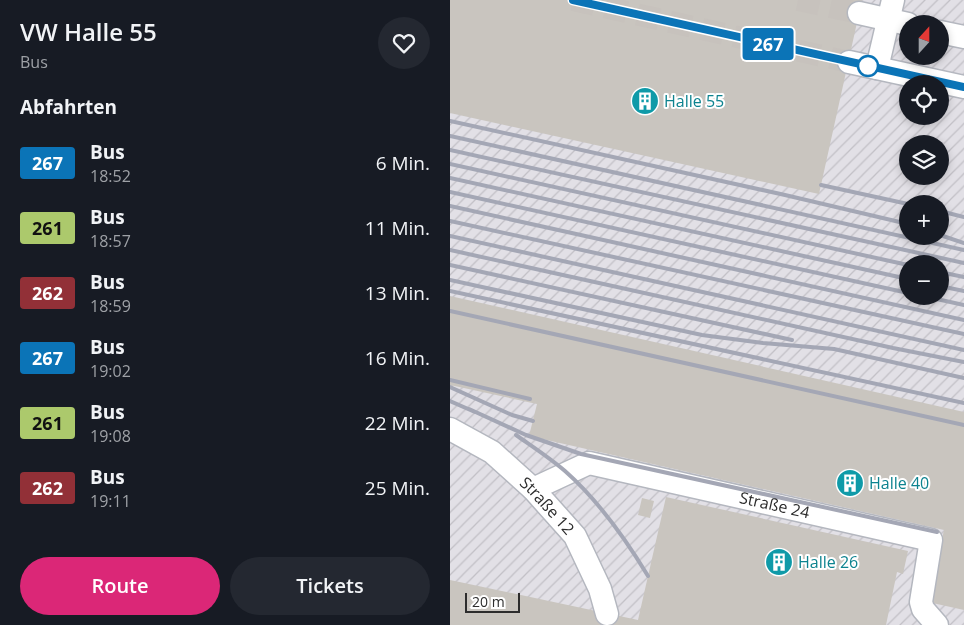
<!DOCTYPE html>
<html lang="de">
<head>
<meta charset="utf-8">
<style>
  body { margin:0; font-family:"Open Sans",sans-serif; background:#242831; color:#f1f3f6; height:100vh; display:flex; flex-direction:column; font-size:19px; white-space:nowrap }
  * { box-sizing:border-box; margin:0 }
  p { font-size:16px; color:#9ea1a6 }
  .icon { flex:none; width:28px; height:28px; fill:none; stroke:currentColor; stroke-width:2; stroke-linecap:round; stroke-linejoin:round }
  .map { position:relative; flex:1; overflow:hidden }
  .side { display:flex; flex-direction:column; background:#171b24; width:450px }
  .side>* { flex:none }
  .badge { padding:0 10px; border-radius:4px; font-size:18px; line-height:32px }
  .needle { width:32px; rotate:21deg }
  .controls { position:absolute; left:449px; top:15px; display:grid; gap:10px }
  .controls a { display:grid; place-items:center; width:50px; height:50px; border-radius:50%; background:#171b24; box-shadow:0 2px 8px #0003; font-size:25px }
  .scale { position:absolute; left:15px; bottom:12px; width:55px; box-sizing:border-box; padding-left:5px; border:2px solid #2d2d2d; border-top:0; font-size:14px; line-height:18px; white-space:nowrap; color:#2d2d2d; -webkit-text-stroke:4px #fff; paint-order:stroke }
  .map>.badge { position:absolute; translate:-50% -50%; box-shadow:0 0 0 2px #fff }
  h2 { padding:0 20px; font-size:19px; line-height:45px }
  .round { display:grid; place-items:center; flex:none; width:52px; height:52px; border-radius:26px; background:#242831 }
  .head { display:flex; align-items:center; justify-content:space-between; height:85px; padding:0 20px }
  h1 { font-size:24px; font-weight:600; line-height:38px }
  .action { display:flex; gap:10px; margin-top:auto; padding:10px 20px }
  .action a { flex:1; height:58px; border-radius:30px; background:#db2777; color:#fff; font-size:20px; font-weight:600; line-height:58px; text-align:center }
  .action a+a { background:#242831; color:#f1f3f6 }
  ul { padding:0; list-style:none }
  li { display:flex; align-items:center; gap:15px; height:65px; padding:0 20px }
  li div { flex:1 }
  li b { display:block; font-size:19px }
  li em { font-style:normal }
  li .badge { min-width:55px; font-weight:700; text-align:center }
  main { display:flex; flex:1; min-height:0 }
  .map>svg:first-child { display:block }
  .industrial { fill:url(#industrial-furrows); fill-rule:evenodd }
  .building { fill:#c9c5bf }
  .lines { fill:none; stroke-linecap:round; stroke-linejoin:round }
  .minor-tunnel { stroke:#c7c2bd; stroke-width:22; stroke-dasharray:22 11; stroke-linecap:butt }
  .minor-casing { stroke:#b4b7bf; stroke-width:25 }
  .minor { stroke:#fff; stroke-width:22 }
  .rail { stroke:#a4a7b5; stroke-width:4 }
  .line-casing { stroke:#fff; stroke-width:11 }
  .line { stroke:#0b74b7; stroke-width:8 }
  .stop-dot { fill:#fff; stroke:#0b74b7; stroke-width:2.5 }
  .labels { text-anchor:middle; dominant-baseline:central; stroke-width:4; stroke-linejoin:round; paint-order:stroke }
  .culture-label { font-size:16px; fill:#0d838f; stroke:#fff; text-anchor:start }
  .street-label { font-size:16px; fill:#2d2d2d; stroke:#fff }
</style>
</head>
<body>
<main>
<section class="side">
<div class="head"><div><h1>VW Halle 55</h1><p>Bus</p></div><a class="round"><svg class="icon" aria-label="heart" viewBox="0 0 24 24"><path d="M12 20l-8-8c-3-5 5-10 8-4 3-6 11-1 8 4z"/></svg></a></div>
<h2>Abfahrten</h2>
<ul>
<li><span class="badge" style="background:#0b74b7;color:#fff">267</span><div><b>Bus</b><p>18:52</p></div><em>6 Min.</em></li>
<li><span class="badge" style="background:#acc96c;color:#111">261</span><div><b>Bus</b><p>18:57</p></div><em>11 Min.</em></li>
<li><span class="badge" style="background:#923037;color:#fff">262</span><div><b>Bus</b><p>18:59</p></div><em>13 Min.</em></li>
<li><span class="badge" style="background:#0b74b7;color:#fff">267</span><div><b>Bus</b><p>19:02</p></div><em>16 Min.</em></li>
<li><span class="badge" style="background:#acc96c;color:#111">261</span><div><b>Bus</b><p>19:08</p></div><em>22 Min.</em></li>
<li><span class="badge" style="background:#923037;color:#fff">262</span><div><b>Bus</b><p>19:11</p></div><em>25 Min.</em></li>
</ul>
<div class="action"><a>Route</a><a>Tickets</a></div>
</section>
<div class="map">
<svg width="514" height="625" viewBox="0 0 514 625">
  <defs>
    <pattern id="industrial-furrows" width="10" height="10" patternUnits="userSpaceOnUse" patternTransform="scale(1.25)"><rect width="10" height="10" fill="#e2e0e6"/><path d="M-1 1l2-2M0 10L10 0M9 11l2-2" fill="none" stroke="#c2c0c6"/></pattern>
  </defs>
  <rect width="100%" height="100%" fill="#ede7e1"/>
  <!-- industrial -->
  <path class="industrial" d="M0 0H514V625H0ZM458 24H490V56H458ZM458 84H490V116H458ZM458 144H490V176H458ZM458 204H490V236H458ZM458 264H490V296H458Z"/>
  <!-- building -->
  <path class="building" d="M0 0H412L369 194 0 113Z
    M0 296 514 412V610L478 602 494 530 79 436 87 404 0 385Z
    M216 497 458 551 453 574 447 572 436 625H0V580L188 620Z
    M192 498 204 501 200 518 188 515Z"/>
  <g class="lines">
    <!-- minor-tunnel -->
    <path class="minor-tunnel" d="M123 0 399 62
      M348 0 409 13"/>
    <!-- minor casing -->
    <g class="minor-casing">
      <g id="minor">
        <path d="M409 13 458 24"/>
        <path d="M490 32 514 37"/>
        <path d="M399 62 514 87"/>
        <path d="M427 68 443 0"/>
        <path id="s1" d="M0 429 42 452 83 489 125 536 150 589 157 614"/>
        <path id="s2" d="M83 489 139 463 481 540 471 602 473 609 487 625"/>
      </g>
    </g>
    <!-- minor -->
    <use href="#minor" class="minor"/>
    <!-- rail -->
    <path class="rail" d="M0 121 335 195 458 224
      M0 136 514 250
      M0 150 514 263
      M0 164 458 265
      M0 178 458 279
      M371 185 458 204
      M0 192 458 293
      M0 206 514 320
      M490 211 514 217
      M0 221 514 334
      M490 235 514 243
      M0 236 514 350
      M0 250 443 348 514 362
      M0 265 342 340
      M490 272 514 277
      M0 280 252 335 313 343 384 349 514 378
      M490 286 514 291
      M0 291 514 403
      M473 296 514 305
      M0 311 514 425
      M0 380 80 399
      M0 387 62 415 83 421
      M0 401 25 412
      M19 409 76 435 131 454 487 532
      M66 435C83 447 100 458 115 471 149 501 175 538 198 576"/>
  </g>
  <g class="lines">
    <!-- line casing -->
    <g class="line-casing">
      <path id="line" d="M123 0 514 87"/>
    </g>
    <!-- line -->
    <use href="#line" class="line"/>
  </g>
  <!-- icons -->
  <defs>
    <g id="building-disc" transform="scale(1.4375)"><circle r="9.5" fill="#0f9aa8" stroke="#fff"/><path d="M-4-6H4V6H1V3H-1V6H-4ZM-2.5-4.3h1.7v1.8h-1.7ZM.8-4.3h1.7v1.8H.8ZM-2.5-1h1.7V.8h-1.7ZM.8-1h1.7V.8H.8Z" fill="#fff"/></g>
  </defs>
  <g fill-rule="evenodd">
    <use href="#building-disc" x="195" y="101"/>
    <use href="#building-disc" x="400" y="483"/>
    <use href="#building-disc" x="329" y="562"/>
  </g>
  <!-- markers -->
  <circle class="stop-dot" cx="418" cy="66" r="10"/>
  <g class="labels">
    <!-- culture labels -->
    <g class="culture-label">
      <text x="214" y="101">Halle 55</text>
      <text x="419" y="483">Halle 40</text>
      <text x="348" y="562">Halle 26</text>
    </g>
    <!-- street labels -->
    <g class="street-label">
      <text stroke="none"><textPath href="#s2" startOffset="252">Straße 24</textPath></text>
      <text stroke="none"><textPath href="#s1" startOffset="125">Straße 12</textPath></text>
    </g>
  </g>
</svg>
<div class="controls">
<a><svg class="needle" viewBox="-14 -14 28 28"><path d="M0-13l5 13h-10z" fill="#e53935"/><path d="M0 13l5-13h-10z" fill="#9ea1a6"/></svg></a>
<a><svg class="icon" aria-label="locate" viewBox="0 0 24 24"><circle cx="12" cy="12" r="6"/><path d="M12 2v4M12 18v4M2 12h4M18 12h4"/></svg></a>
<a><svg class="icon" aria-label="layers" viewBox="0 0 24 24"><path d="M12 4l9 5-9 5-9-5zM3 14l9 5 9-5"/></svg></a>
<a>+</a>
<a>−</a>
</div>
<div class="scale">20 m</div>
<b class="badge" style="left:318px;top:44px;background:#0b74b7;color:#fff">267</b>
</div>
</main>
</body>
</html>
